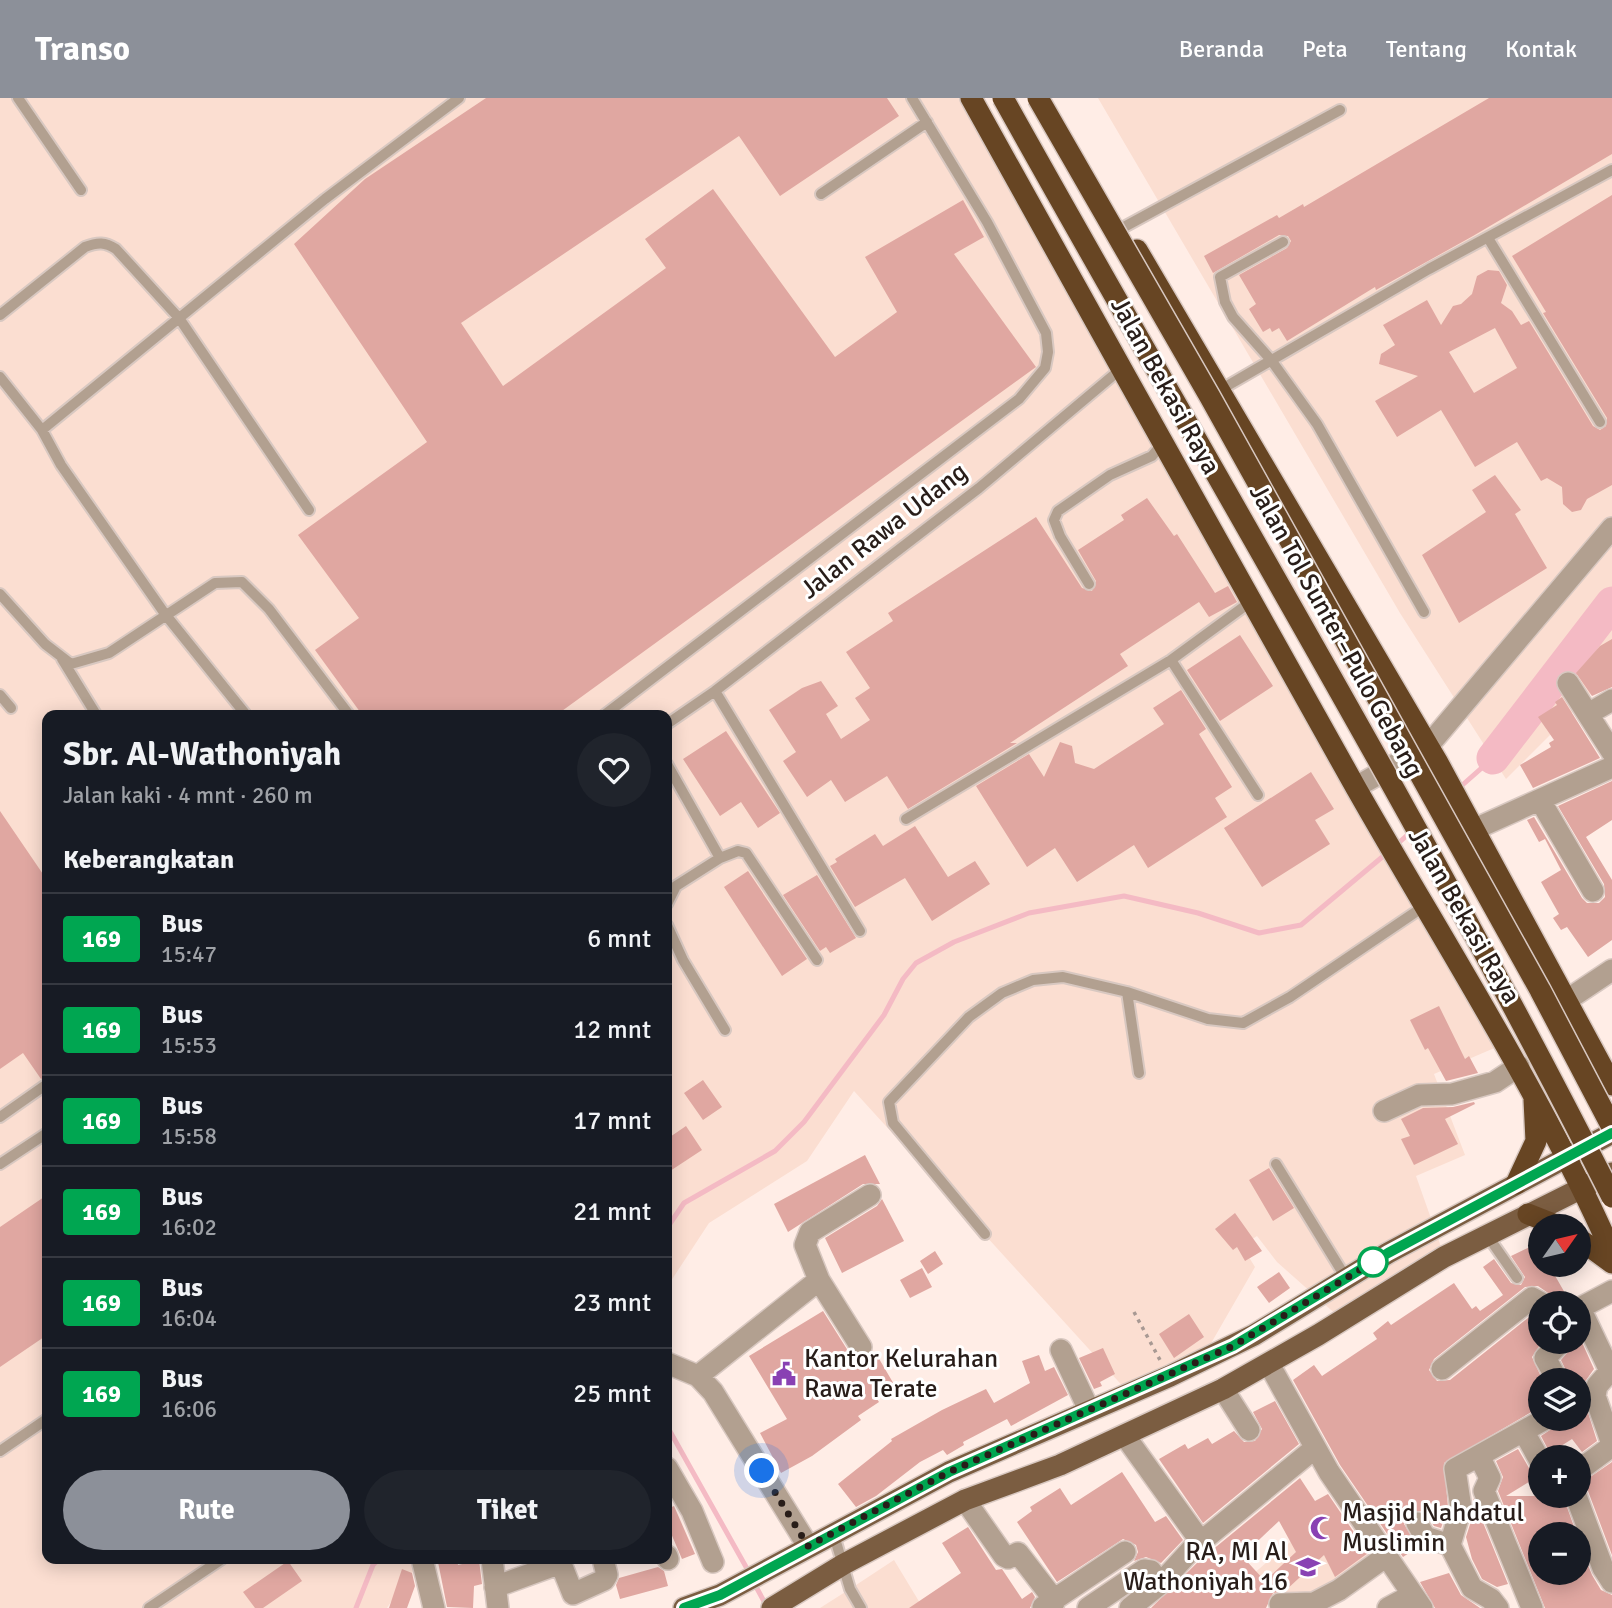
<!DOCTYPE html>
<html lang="id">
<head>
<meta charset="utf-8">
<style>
  body { margin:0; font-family:Signika,sans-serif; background:#20242c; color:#f1f3f6; height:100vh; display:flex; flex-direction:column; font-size:26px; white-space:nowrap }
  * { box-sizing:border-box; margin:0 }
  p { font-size:23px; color:#9ea1a6 }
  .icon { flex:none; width:38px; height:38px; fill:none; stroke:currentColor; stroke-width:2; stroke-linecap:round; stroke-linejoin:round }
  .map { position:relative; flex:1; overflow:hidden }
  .sheet { position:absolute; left:42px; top:612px; width:630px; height:854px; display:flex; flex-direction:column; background:#171b24; border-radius:14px; box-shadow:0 4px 18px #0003 }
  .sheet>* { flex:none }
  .badge { padding:0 14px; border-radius:5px; font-size:24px; line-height:46px }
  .needle { width:46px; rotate:56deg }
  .buttons { position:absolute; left:1528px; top:1116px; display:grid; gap:14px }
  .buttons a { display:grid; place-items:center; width:63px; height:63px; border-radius:50%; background:#171b24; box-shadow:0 4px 18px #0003; font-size:35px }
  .you { position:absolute; width:35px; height:35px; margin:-18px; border:5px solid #fff; border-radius:50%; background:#1a73e8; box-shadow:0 0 0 10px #1a73e833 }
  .map>.badge { position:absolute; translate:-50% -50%; box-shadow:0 0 0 4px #fff }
  h2 { padding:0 21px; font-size:26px; line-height:63px }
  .round { display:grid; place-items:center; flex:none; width:74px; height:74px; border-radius:37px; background:#20242c }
  .overview { display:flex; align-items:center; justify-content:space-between; height:119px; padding:0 21px }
  h1 { font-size:33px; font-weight:800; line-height:52px }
  .action { display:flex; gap:14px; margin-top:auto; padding:14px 21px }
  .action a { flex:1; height:80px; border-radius:42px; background:#8c9099; color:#fff; font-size:28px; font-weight:800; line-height:80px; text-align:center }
  .action a+a { background:#20242c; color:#f1f3f6 }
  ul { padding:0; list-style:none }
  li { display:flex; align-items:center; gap:21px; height:91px; padding:0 21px; border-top:2px solid #363941 }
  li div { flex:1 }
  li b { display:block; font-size:26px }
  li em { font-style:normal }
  li .badge { min-width:77px; font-weight:700; text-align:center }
  header { display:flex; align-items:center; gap:42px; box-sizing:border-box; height:98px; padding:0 35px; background:#8c9099; color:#fff }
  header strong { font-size:33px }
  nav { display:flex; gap:38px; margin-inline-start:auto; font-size:24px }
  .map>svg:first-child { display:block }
  .built { fill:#fbded1 }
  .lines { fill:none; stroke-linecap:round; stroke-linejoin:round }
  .stream { stroke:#f4bac4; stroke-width:5 }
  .river { stroke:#f4bac4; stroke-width:33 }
  .building { fill:#e0a7a1; fill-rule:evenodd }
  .lane-casing { stroke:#d8c8c1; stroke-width:14 }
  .street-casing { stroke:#d8c8c1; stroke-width:24 }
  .primary-casing { stroke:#d8c8c1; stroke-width:24 }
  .highway-casing { stroke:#d8c8c1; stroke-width:24 }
  .path { stroke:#a89993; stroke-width:3.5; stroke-dasharray:3.5 5; stroke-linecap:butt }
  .lane { stroke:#b2a090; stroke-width:10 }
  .street { stroke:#b2a090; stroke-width:21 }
  .primary { stroke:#7b5d41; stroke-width:21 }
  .highway { stroke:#674523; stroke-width:21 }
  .highway-bridge-casing { stroke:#d8c8c1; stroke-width:24; stroke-linecap:butt }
  .highway-bridge { stroke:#674523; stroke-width:21 }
  .line-casing { stroke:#fff; stroke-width:16 }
  .line { stroke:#00a651; stroke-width:10 }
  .walk { stroke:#281d19; stroke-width:7; stroke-dasharray:0 12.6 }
  .stop-dot { fill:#fff; stroke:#00a651; stroke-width:3.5 }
  .labels { text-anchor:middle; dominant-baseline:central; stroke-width:6; stroke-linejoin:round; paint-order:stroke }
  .street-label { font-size:26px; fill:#281d19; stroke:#fff }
  .poi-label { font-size:26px; fill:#281d19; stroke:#fff; text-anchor:start }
</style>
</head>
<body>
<header>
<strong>Transo</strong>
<nav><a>Beranda</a><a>Peta</a><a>Tentang</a><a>Kontak</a></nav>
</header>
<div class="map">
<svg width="1612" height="1510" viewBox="0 0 1612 1510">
  <rect width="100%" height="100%" fill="#ffede6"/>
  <!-- built -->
  <path class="built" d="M0 0H974L1506 945 1434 976 1465 1057 1416 1078 1446 1163 1348 1227 1277 1164 1257 1138 1242 1148 1255 1169 1202 1261 1128 1294 854 993 807 1063 709 1125 667 1189V618H47V1461H426L406 1481 387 1510H0Z
    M1098 0H1612V571L1592 595 1506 681 1400 515Z
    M1304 1432 1317 1454 1355 1435 1376 1459 1344 1475V1480L1302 1498 1234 1510 1245 1483Z
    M894 1462 923 1510H820L850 1491Z"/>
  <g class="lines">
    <!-- stream -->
    <path class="stream" d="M1459 690 1493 660
      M1394 749 1413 732
      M667 1130 684 1105 775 1053 804 1024 884 917 903 881 916 865 954 844 1029 815 1124 798 1198 815 1259 835 1301 827 1387 755
      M667 1328 750 1476
      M754 1485 766 1507
      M356 1510 373 1467 379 1461"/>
    <!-- river -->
    <path class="river" d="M1493 660 1612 505"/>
  </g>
  <!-- building -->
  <path class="building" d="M486 0H887L899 18 780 98 739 38 461 225 503 288 666 170 645 141 713 91 835 259 897 214 865 159 963 102 984 139 954 156 1036 269 555 618H363L315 552 359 520 298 437 427 344 294 146 365 81Z
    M1489 0H1612V56L1473 138 1376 192 1375 189 1287 243 1279 230 1272 234 1270 230 1263 234 1249 211 1256 206 1239 177 1287 150 1291 143 1288 138 1279 137 1213 175 1204 158 1277 117 1279 120 1303 106 1304 109Z
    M1612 97V387L1587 401 1581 412 1572 414 1563 406 1562 389 1547 380 1541 383 1517 344 1475 369 1441 312 1397 339 1375 303 1418 278 1379 266 1381 256 1395 247 1383 227 1427 202 1441 227 1453 208 1461 206 1472 196 1477 178 1488 172 1499 173 1507 187 1501 205 1512 213 1521 227 1529 223 1593 328 1600 332 1606 328 1607 320 1543 215 1546 214 1512 158ZM1495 230 1517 270 1474 295 1449 254Z
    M1495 377 1521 412 1515 416 1547 470 1459 525 1422 457 1486 414 1472 392Z
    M1147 400 1174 438 1177 436 1215 495 1228 488 1237 504 1209 519 1199 504 1120 556 1128 568 1010 645H1017L908 711 887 678 845 704 831 682 807 699 783 663 796 654 769 612 802 590 821 583 838 608 826 616 841 641 870 622 855 600 870 590 846 554 893 523 888 515 1036 419 1082 490 1092 493 1096 483 1078 452 1124 422 1121 417Z
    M1240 537 1273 588 1220 623 1187 572Z
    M1612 541V589L1592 598 1576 575 1600 548Z
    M1181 592 1206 631 1199 636 1232 689 1215 700 1227 719 1148 770 1134 747 1077 784 1055 750 1027 769 976 688 1029 656 1044 679 1060 644 1072 648 1075 665 1094 671 1164 626 1153 610Z
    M1562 599 1600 660 1533 690 1520 667 1551 649 1549 645 1554 642 1538 619 1557 607 1555 604Z
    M726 633 780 715 758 730 741 704 720 718 683 661Z
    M1311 674 1334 711 1315 722 1330 746 1262 789 1224 730Z
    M1612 683V722L1586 739 1612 782V842L1588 859 1567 829 1561 832 1553 820 1559 816 1541 784 1561 772 1545 741 1539 744 1527 722 1534 719 1582 800 1587 805H1599L1605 799 1604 786 1558 708Z
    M0 713 47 782V978L41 981 23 955 0 971Z
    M915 728 948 779 975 763 990 786 932 823 905 780 855 809 830 768 837 764 835 761 875 736 883 748Z
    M748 773 807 861 782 878 724 789Z
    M817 777 856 840 830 855 826 849 820 853 783 797Z
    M1439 908 1465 961 1469 958 1478 975 1446 983 1428 950 1425 952 1410 922Z
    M703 982 722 1009 703 1022 684 995Z
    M1474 1004 1475 1006 1445 1021 1458 1046 1414 1067 1401 1041 1410 1038 1401 1021 1423 1010 1453 1009Z
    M686 1028 702 1052 667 1075V1041Z
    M865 1057 880 1086H863L788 1134 774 1106Z
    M1269 1070 1294 1110 1273 1123 1249 1082Z
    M47 1097V1237L0 1269V1129Z
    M882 1101 904 1143 842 1175 825 1140 877 1108Z
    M1235 1115 1262 1153 1245 1163 1237 1149 1233 1152 1215 1131Z
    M1532 1148 1544 1172 1550 1169 1569 1202 1566 1206H1556L1554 1199 1538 1188 1525 1189 1434 1261 1429 1272 1437 1283 1450 1282 1533 1216 1540 1218 1542 1244 1532 1259 1543 1283H1540V1295L1533 1300 1540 1309 1444 1365 1448 1409 1441 1430 1434 1428 1423 1413 1410 1414 1404 1426 1418 1449 1403 1459 1340 1367 1293 1282 1314 1267 1322 1278 1377 1241 1373 1235 1388 1223 1391 1227 1454 1185 1472 1211 1476 1208 1480 1213 1503 1197 1483 1169 1494 1161 1511 1185 1521 1187 1525 1179 1511 1158Z
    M935 1153 943 1166 928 1176 920 1163Z
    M922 1170 932 1189 910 1200 900 1182Z
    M1279 1174 1290 1190 1269 1205 1257 1189Z
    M823 1213 850 1256 856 1261 867 1260 869 1264 878 1259 895 1288 877 1301 879 1304 858 1318 861 1322 812 1358 781 1375 760 1335 787 1321 749 1258Z
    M1189 1216 1204 1239 1174 1260 1159 1236Z
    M1580 1240 1594 1271 1584 1285 1582 1296 1597 1343 1582 1354 1572 1341 1550 1355 1541 1338 1556 1328 1558 1321H1578V1283H1571L1561 1262Z
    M1103 1250 1115 1276 1100 1284 1102 1288 1094 1291 1079 1260Z
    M1039 1257 1045 1273 1054 1269 1068 1297 1011 1328 1007 1321 963 1344 964 1347 947 1357 943 1352 920 1364 876 1398 856 1409 838 1386 892 1343 891 1341 942 1312 986 1291 994 1305 1030 1285 1022 1263Z
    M1275 1303 1299 1346 1203 1425 1159 1361 1185 1346 1188 1351 1208 1340 1212 1346 1234 1333 1244 1344 1255 1343 1262 1331 1253 1314Z
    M1518 1351 1529 1370 1540 1377 1506 1398H1563L1577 1437H1535L1540 1453V1475H1578V1442L1592 1477 1601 1492 1612 1497V1510H1545L1498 1393 1503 1379 1496 1363Z
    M1612 1364V1457L1588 1393 1580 1386Z
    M1122 1374 1155 1424 1166 1418 1183 1442 1161 1465 1146 1459 1134 1463 1138 1454 1136 1447 1123 1441 1057 1484 1017 1424 1032 1413 1030 1409 1060 1390 1071 1407Z
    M1300 1380 1315 1403 1328 1396 1368 1455 1335 1479 1324 1457 1285 1493 1273 1495 1266 1510H1151L1200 1462ZM1279 1423 1296 1454 1265 1483 1242 1458Z
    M1473 1400 1508 1486 1497 1489 1482 1481 1472 1461 1466 1439 1474 1414Z
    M674 1408 695 1456 682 1461 667 1426V1411Z
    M968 1429 996 1472 1002 1471 1022 1501 1032 1494 1035 1499 1030 1510H909L961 1475 942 1445Z
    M457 1462 458 1467 479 1462 482 1486 474 1488 473 1510 447 1509 438 1464Z
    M288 1463 302 1483 263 1510H255L243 1494Z
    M658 1469 664 1473 668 1488 620 1501 616 1487 619 1480Z
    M402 1471 412 1475 415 1488 407 1510H389Z
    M1449 1475 1461 1497 1480 1510H1435L1420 1484Z"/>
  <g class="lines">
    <!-- lane casing -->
    <g class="lane-casing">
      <path id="lane" d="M18 0 81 92
        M821 96 927 24
        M1124 129 1340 12
        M1488 140 1600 324
        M1283 144 1220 179 1225 204 1233 219 1271 262 1317 326 1424 514
        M0 217 85 149C98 144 105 144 116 151L179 220 309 412
        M0 279 42 332
        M1220 292 1429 171 1612 72
        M1089 486 1060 438 1054 422 1058 413 1110 377 1152 358 1163 345
        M0 496 45 546 71 566 109 555 215 485 242 484 269 511 350 618
        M62 561 97 618
        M1171 562 1258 697
        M715 593 860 833
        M0 597 11 610
        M247 618 165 516 61 367 42 332 325 101 459 0
        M603 618 1019 301 1045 270 1048 254 1046 235 987 124 912 0
        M667 626 715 593 979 390 1122 270
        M667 666 720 760 676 788 667 806
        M906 721 1171 562 1253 502
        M720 760 738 753 746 755 817 862
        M667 827 683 862 725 932
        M1127 894 1139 975
        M0 1019 47 986
        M0 1066 47 1035
        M1276 1066 1346 1180
        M985 1136 893 1025 889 1004 969 919 1002 895 1033 882 1063 879 1127 894 1208 921 1243 925 1290 899 1426 807
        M1487 1137 1517 1180
        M0 1353 47 1321
        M833 1434 850 1491 861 1510
        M149 1510 222 1461"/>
    </g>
    <!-- street casing -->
    <g class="street-casing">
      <path id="street" d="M1568 585 1612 654
        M1588 616 1612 602
        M1356 689 1428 648 1612 430
        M1540 702 1593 793
        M1475 731 1612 669
        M1567 902 1612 872
        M1384 1013 1419 997 1452 996 1495 984 1519 968
        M1580 1210 1610 1273 1597 1288 1595 1298 1612 1346
        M1578 1211 1612 1193
        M861 1249 819 1182 805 1147 810 1134 870 1097
        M1061 1252 1089 1312
        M667 1265 698 1278 713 1294 808 1448
        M1269 1266 1329 1374 1422 1510
        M1442 1271 1532 1200 1543 1206
        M698 1278 819 1182
        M1558 1283 1545 1260 1561 1244
        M1223 1291 1249 1332
        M1524 1334 1540 1363
        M1125 1338 1201 1444
        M1479 1358 1490 1380 1484 1393 1532 1510
        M667 1370 692 1413 713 1464
        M1578 1373 1612 1348
        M1576 1398 1603 1470 1612 1484
        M965 1402 1004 1458 1008 1460 1018 1455 1055 1503
        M1417 1425 1425 1439 1450 1447 1472 1490 1491 1501 1498 1510
        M1450 1447 1461 1410 1455 1371 1545 1321
        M667 1458 668 1461
        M422 1461 434 1510
        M492 1461 498 1510
        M559 1461 573 1496 604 1482 607 1477 603 1461
        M495 1489 561 1465
        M1043 1509 1125 1454
        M1088 1510 1144 1472 1151 1473 1160 1486
        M1130 1510 1160 1486 1191 1452 1315 1350
        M1282 1510 1280 1506 1314 1505 1339 1492 1385 1459
        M1388 1510 1412 1497"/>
    </g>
    <!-- primary casing -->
    <g class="primary-casing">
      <path id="primary" d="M684 1510 720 1497 949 1374 1170 1278 1254 1237 1388 1155 1612 1035
        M772 1510 844 1466 965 1402 1060 1367 1223 1291 1318 1237 1444 1159 1612 1075"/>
    </g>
    <!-- highway casing -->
    <g class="highway-casing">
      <path id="highway" d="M971 0C1099 230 1227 461 1356 690 1444 845 1540 993 1612 1155
        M1137 152 1437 663 1612 987
        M1516 1086 1536 1043 1534 1002
        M1528 1116 1561 1129
        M1578 1140 1612 1165"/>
    </g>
    <!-- path -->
    <path class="path" d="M1134 1214 1160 1262"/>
    <!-- lane -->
    <use href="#lane" class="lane"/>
    <!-- street -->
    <use href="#street" class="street"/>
    <!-- primary -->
    <use href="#primary" class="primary"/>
    <!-- highway -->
    <use href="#highway" class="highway"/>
    <!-- highway-bridge casing -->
    <g class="highway-bridge-casing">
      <path id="highway-bridge" d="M1003 0C1207 366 1423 725 1612 1099
        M1038 0 1210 299 1540 892 1612 1029"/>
    </g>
    <!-- highway-bridge -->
    <use href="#highway-bridge" class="highway-bridge"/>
  </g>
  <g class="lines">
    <!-- line casing -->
    <g class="line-casing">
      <path id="line" d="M684 1510 720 1497 949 1374 1233 1248 1388 1155 1612 1035"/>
    </g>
    <!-- line -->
    <use href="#line" class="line"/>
    <!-- walk -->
    <path class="walk" d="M762 1373 808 1448 949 1374 1233 1248 1373 1164"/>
  </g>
  <!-- icons -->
  <defs>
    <g id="civic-bare" transform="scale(1.89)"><path d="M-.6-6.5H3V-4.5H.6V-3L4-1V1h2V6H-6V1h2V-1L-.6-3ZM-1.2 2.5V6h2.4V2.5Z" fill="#8941b3" stroke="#fff" stroke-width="2.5" paint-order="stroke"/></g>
    <g id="mosque-bare" transform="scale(1.89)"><path d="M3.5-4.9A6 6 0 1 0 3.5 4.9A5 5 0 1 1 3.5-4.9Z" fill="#8941b3" stroke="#fff" stroke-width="2.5" paint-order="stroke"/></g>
    <g id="school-bare" transform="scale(1.89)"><path d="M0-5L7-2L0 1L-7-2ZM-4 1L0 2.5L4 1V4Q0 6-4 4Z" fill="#8941b3" stroke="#fff" stroke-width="2.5" paint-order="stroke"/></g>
  </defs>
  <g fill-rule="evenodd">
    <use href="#civic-bare" x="784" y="1276"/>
    <use href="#mosque-bare" x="1322" y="1430"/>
    <use href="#school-bare" x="1308" y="1469"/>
  </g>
  <!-- markers -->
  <circle class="stop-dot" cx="1373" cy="1164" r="14"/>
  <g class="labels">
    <!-- street labels -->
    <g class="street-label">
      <text transform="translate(1165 288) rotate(61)">Jalan Bekasi Raya</text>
      <text transform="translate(884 433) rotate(-38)">Jalan Rawa Udang</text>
      <text transform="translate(1336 533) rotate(61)">Jalan Tol Sunter–Pulo Gebang</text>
      <text transform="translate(1464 818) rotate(60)">Jalan Bekasi Raya</text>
    </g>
    <!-- poi labels -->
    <g class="poi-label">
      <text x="804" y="1261">Kantor Kelurahan<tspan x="804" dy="30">Rawa Terate</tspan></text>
      <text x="1342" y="1415">Masjid Nahdatul<tspan x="1342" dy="30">Muslimin</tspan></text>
      <text x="1288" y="1454" text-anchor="end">RA, MI Al<tspan x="1288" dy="30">Wathoniyah 16</tspan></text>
    </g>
  </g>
</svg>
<div class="buttons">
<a><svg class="needle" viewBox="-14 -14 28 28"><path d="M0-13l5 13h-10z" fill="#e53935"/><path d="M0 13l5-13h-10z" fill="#9ea1a6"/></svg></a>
<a><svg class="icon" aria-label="locate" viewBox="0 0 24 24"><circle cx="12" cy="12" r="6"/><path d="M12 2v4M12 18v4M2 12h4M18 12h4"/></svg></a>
<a><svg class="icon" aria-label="layers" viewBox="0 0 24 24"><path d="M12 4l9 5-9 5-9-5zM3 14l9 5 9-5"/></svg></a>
<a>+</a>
<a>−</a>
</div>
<div class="you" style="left:762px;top:1373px"></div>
<section class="sheet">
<div class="overview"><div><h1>Sbr. Al-Wathoniyah</h1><p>Jalan kaki · 4 mnt · 260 m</p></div><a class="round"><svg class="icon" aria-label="heart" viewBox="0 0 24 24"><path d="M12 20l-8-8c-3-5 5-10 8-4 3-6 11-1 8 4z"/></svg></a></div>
<h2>Keberangkatan</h2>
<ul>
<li><span class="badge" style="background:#00a651;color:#fff">169</span><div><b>Bus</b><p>15:47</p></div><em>6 mnt</em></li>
<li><span class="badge" style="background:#00a651;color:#fff">169</span><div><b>Bus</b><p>15:53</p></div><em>12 mnt</em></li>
<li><span class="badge" style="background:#00a651;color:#fff">169</span><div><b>Bus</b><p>15:58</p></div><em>17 mnt</em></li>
<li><span class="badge" style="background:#00a651;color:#fff">169</span><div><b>Bus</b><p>16:02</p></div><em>21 mnt</em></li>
<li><span class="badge" style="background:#00a651;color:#fff">169</span><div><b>Bus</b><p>16:04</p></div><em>23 mnt</em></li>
<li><span class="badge" style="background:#00a651;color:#fff">169</span><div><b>Bus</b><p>16:06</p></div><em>25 mnt</em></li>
</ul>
<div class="action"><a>Rute</a><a>Tiket</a></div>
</section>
</div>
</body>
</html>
